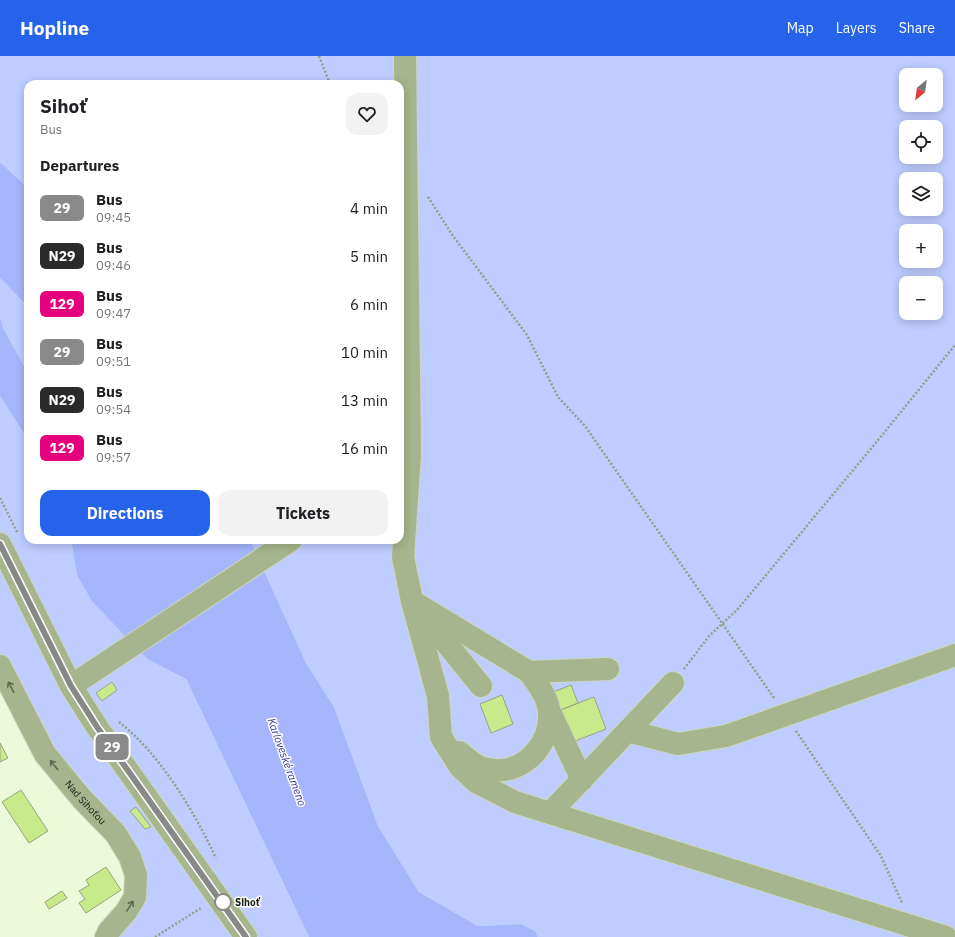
<!DOCTYPE html>
<html lang="en">
<head>
<meta charset="utf-8">
<style>
  body { margin:0; font-family:"IBM Plex Sans",sans-serif; background:#f2f2f2; color:#202124; height:100vh; display:flex; flex-direction:column; font-size:15px; white-space:nowrap }
  * { box-sizing:border-box; margin:0 }
  p { font-size:13px; color:#757577 }
  .icon { flex:none; width:22px; height:22px; fill:none; stroke:currentColor; stroke-width:2; stroke-linecap:round; stroke-linejoin:round }
  .map { position:relative; flex:1; overflow:hidden }
  .drawer { position:absolute; left:24px; top:24px; width:380px; height:464px; display:flex; flex-direction:column; background:#fff; border-radius:12px; box-shadow:0 2px 10px #0003 }
  .drawer>* { flex:none }
  .badge { padding:0 8px; border-radius:6px; font-size:14px; line-height:26px }
  .needle { width:26px; rotate:209deg }
  .tools { position:absolute; left:899px; top:12px; display:grid; gap:8px }
  .tools a { display:grid; place-items:center; width:44px; height:44px; border-radius:8px; background:#fff; box-shadow:0 2px 10px #0003; font-size:20px }
  .map>.badge { position:absolute; translate:-50% -50%; box-shadow:0 0 0 2px #fff }
  h2 { padding:0 16px; font-size:15px; line-height:36px }
  .round { display:grid; place-items:center; flex:none; width:42px; height:42px; border-radius:12px; background:#f2f2f2 }
  .summary { display:flex; align-items:center; justify-content:space-between; height:68px; padding:0 16px }
  h1 { font-size:19px; font-weight:700; line-height:30px }
  .primary-button { display:flex; gap:8px; margin-top:auto; padding:8px 16px }
  .primary-button a { flex:1; height:46px; border-radius:12px; background:#2563eb; color:#fff; font-size:16px; font-weight:700; line-height:46px; text-align:center }
  .primary-button a+a { background:#f2f2f2; color:#202124 }
  ul { padding:0; list-style:none }
  li { display:flex; align-items:center; gap:12px; height:48px; padding:0 16px }
  li div { flex:1 }
  li b { display:block; font-size:15px }
  li em { font-style:normal }
  li .badge { min-width:44px; font-weight:700; text-align:center }
  header { display:flex; align-items:center; gap:24px; box-sizing:border-box; height:56px; padding:0 20px; background:#2563eb; color:#fff }
  header strong { font-size:19px }
  nav { display:flex; gap:22px; margin-inline-start:auto; font-size:14px }
  .map>svg:first-child { display:block }
  .green { fill:#bfccff; fill-rule:evenodd }
  .water { fill:#a6b6fc }
  .building { fill:#c9ea8a; stroke:#97a384 }
  .lines { fill:none; stroke-linecap:round; stroke-linejoin:round }
  .minor-casing { stroke:#cbd7b9; stroke-width:24 }
  .path { stroke:#959f86; stroke-width:2.5; stroke-dasharray:2 2; stroke-linecap:butt }
  .minor { stroke:#a6b58d; stroke-width:22 }
  .oneway { stroke:#606a50 }
  .line-casing { stroke:#fff; stroke-width:9 }
  .line { stroke:#898989; stroke-width:6 }
  .stop-dot { fill:#fff; stroke:#898989; stroke-width:2 }
  .labels { text-anchor:middle; dominant-baseline:central; stroke-width:3; stroke-linejoin:round; paint-order:stroke }
  .street-label { font-size:10px; fill:#1a1e12; stroke:#fff }
  .stop-label { font-size:10px; font-weight:bold; fill:#1a1e12; stroke:#fff; text-anchor:start }
  .water-label { font-size:11px; font-style:italic; fill:#333a9c; stroke:#fff }
</style>
</head>
<body>
<header>
<strong>Hopline</strong>
<nav><a>Map</a><a>Layers</a><a>Share</a></nav>
</header>
<div class="map">
<svg width="955" height="881" viewBox="0 0 955 881">
  <rect width="100%" height="100%" fill="#edfad9"/>
  <!-- green -->
  <path class="green" d="M0 0H955V881H538L535 875 521 868 478 870 419 836 378 770 334 651 306 607 250 484H400V28H28V132L0 106ZM906 19H936V49H906ZM906 71H936V101H906ZM906 123H936V153H906ZM906 175H936V205H906ZM906 227H936V257H906Z
    M0 222 28 251V317L3 272 0 261Z
    M0 340 28 384V484H71L77 519 147 603 186 623 309 881H118L143 819 52 694 0 599Z"/>
  <!-- water -->
  <path class="water" d="M0 106 28 132V251L0 222Z
    M0 261 3 272 28 317V384L0 340Z
    M71 484H250L306 607 334 651 378 770 419 836 478 870 521 868 535 875 538 881H309L186 623 147 603 92 545 77 519Z"/>
  <!-- building -->
  <path class="building" d="M112 626 117 634 102 645 96 637Z
    M571 629 578 647 558 655 551 637Z
    M502 639 513 668 491 677 480 648Z
    M594 641 606 673 570 687 558 655Z
    M0 687 8 702 0 706Z
    M21 734 48 775 29 787 2 746Z
    M136 751 151 771 145 773 130 755Z
    M106 811 121 834 86 857 79 847 85 843 79 835 89 829 86 824Z
    M62 835 67 842 49 853 45 846Z"/>
  <g class="lines">
    <!-- minor casing -->
    <g class="minor-casing">
      <g id="minor">
        <path d="M405 0 410 398 403 501 412 545 438 640 441 681 460 711 476 726 515 746 946 881"/>
        <path d="M0 488 71 630 97 671 246 881"/>
        <path d="M412 545 529 616C537 627 547 640 549 654 552 686 526 717 494 714 490 713 485 713 482 712 474 709 466 701 459 696"/>
        <path d="M422 557 481 630"/>
        <path id="s1" d="M0 610 45 698 83 744 116 778 130 801 136 819 135 841 126 856 109 875 106 881"/>
        <path d="M529 616 608 613"/>
        <path d="M71 630 291 484"/>
        <path d="M549 654 582 724"/>
        <path d="M628 675 678 688 726 680 955 599"/>
        <path d="M550 757 673 627"/>
      </g>
    </g>
    <!-- path -->
    <path class="path" d="M319 0 330 28
      M428 141 453 180 527 279 558 341 585 370 774 642
      M0 442 17 476
      M684 613 709 580 737 554 879 383 955 289
      M119 666C160 698 194 755 216 802
      M796 675 881 800 902 847
      M155 881 201 852"/>
    <!-- minor -->
    <use href="#minor" class="minor"/>
  </g>
  <!-- one-way arrows -->
  <defs><path id="oneway-shaft" d="M-6 0H5M1.5-3L5.5 0L1.5 3" fill="none" stroke-width="1.6" stroke-linecap="round" stroke-linejoin="round"/></defs>
  <g class="oneway">
    <use href="#oneway-shaft" transform="translate(11 631) rotate(-117)"/>
    <use href="#oneway-shaft" transform="translate(54 709) rotate(-129)"/>
    <use href="#oneway-shaft" transform="translate(130 850) rotate(-58)"/>
  </g>
  <g class="lines">
    <!-- line casing -->
    <g class="line-casing">
      <path id="line" d="M0 488 71 630 97 671 246 881"/>
    </g>
    <!-- line -->
    <use href="#line" class="line"/>
  </g>
  <!-- markers -->
  <circle class="stop-dot" cx="223" cy="846" r="8"/>
  <g class="labels">
    <!-- street labels -->
    <g class="street-label">
      <text stroke="none"><textPath href="#s1" startOffset="162">Nad Sihoťou</textPath></text>
    </g>
    <!-- stop labels -->
    <g class="stop-label">
      <text x="235" y="846">Sihoť</text>
    </g>
    <!-- water labels -->
    <g class="water-label">
      <text transform="translate(287 706) rotate(70)">Karloveské rameno</text>
    </g>
  </g>
</svg>
<div class="tools">
<a><svg class="needle" viewBox="-14 -14 28 28"><path d="M0-13l5 13h-10z" fill="#e53935"/><path d="M0 13l5-13h-10z" fill="#757577"/></svg></a>
<a><svg class="icon" aria-label="locate" viewBox="0 0 24 24"><circle cx="12" cy="12" r="6"/><path d="M12 2v4M12 18v4M2 12h4M18 12h4"/></svg></a>
<a><svg class="icon" aria-label="layers" viewBox="0 0 24 24"><path d="M12 4l9 5-9 5-9-5zM3 14l9 5 9-5"/></svg></a>
<a>+</a>
<a>−</a>
</div>
<b class="badge" style="left:112px;top:691px;background:#898989;color:#fff">29</b>
<section class="drawer">
<div class="summary"><div><h1>Sihoť</h1><p>Bus</p></div><a class="round"><svg class="icon" aria-label="heart" viewBox="0 0 24 24"><path d="M12 20l-8-8c-3-5 5-10 8-4 3-6 11-1 8 4z"/></svg></a></div>
<h2>Departures</h2>
<ul>
<li><span class="badge" style="background:#898989;color:#fff">29</span><div><b>Bus</b><p>09:45</p></div><em>4 min</em></li>
<li><span class="badge" style="background:#2b2a29;color:#fff">N29</span><div><b>Bus</b><p>09:46</p></div><em>5 min</em></li>
<li><span class="badge" style="background:#e6007e;color:#fff">129</span><div><b>Bus</b><p>09:47</p></div><em>6 min</em></li>
<li><span class="badge" style="background:#898989;color:#fff">29</span><div><b>Bus</b><p>09:51</p></div><em>10 min</em></li>
<li><span class="badge" style="background:#2b2a29;color:#fff">N29</span><div><b>Bus</b><p>09:54</p></div><em>13 min</em></li>
<li><span class="badge" style="background:#e6007e;color:#fff">129</span><div><b>Bus</b><p>09:57</p></div><em>16 min</em></li>
</ul>
<div class="primary-button"><a>Directions</a><a>Tickets</a></div>
</section>
</div>
</body>
</html>
